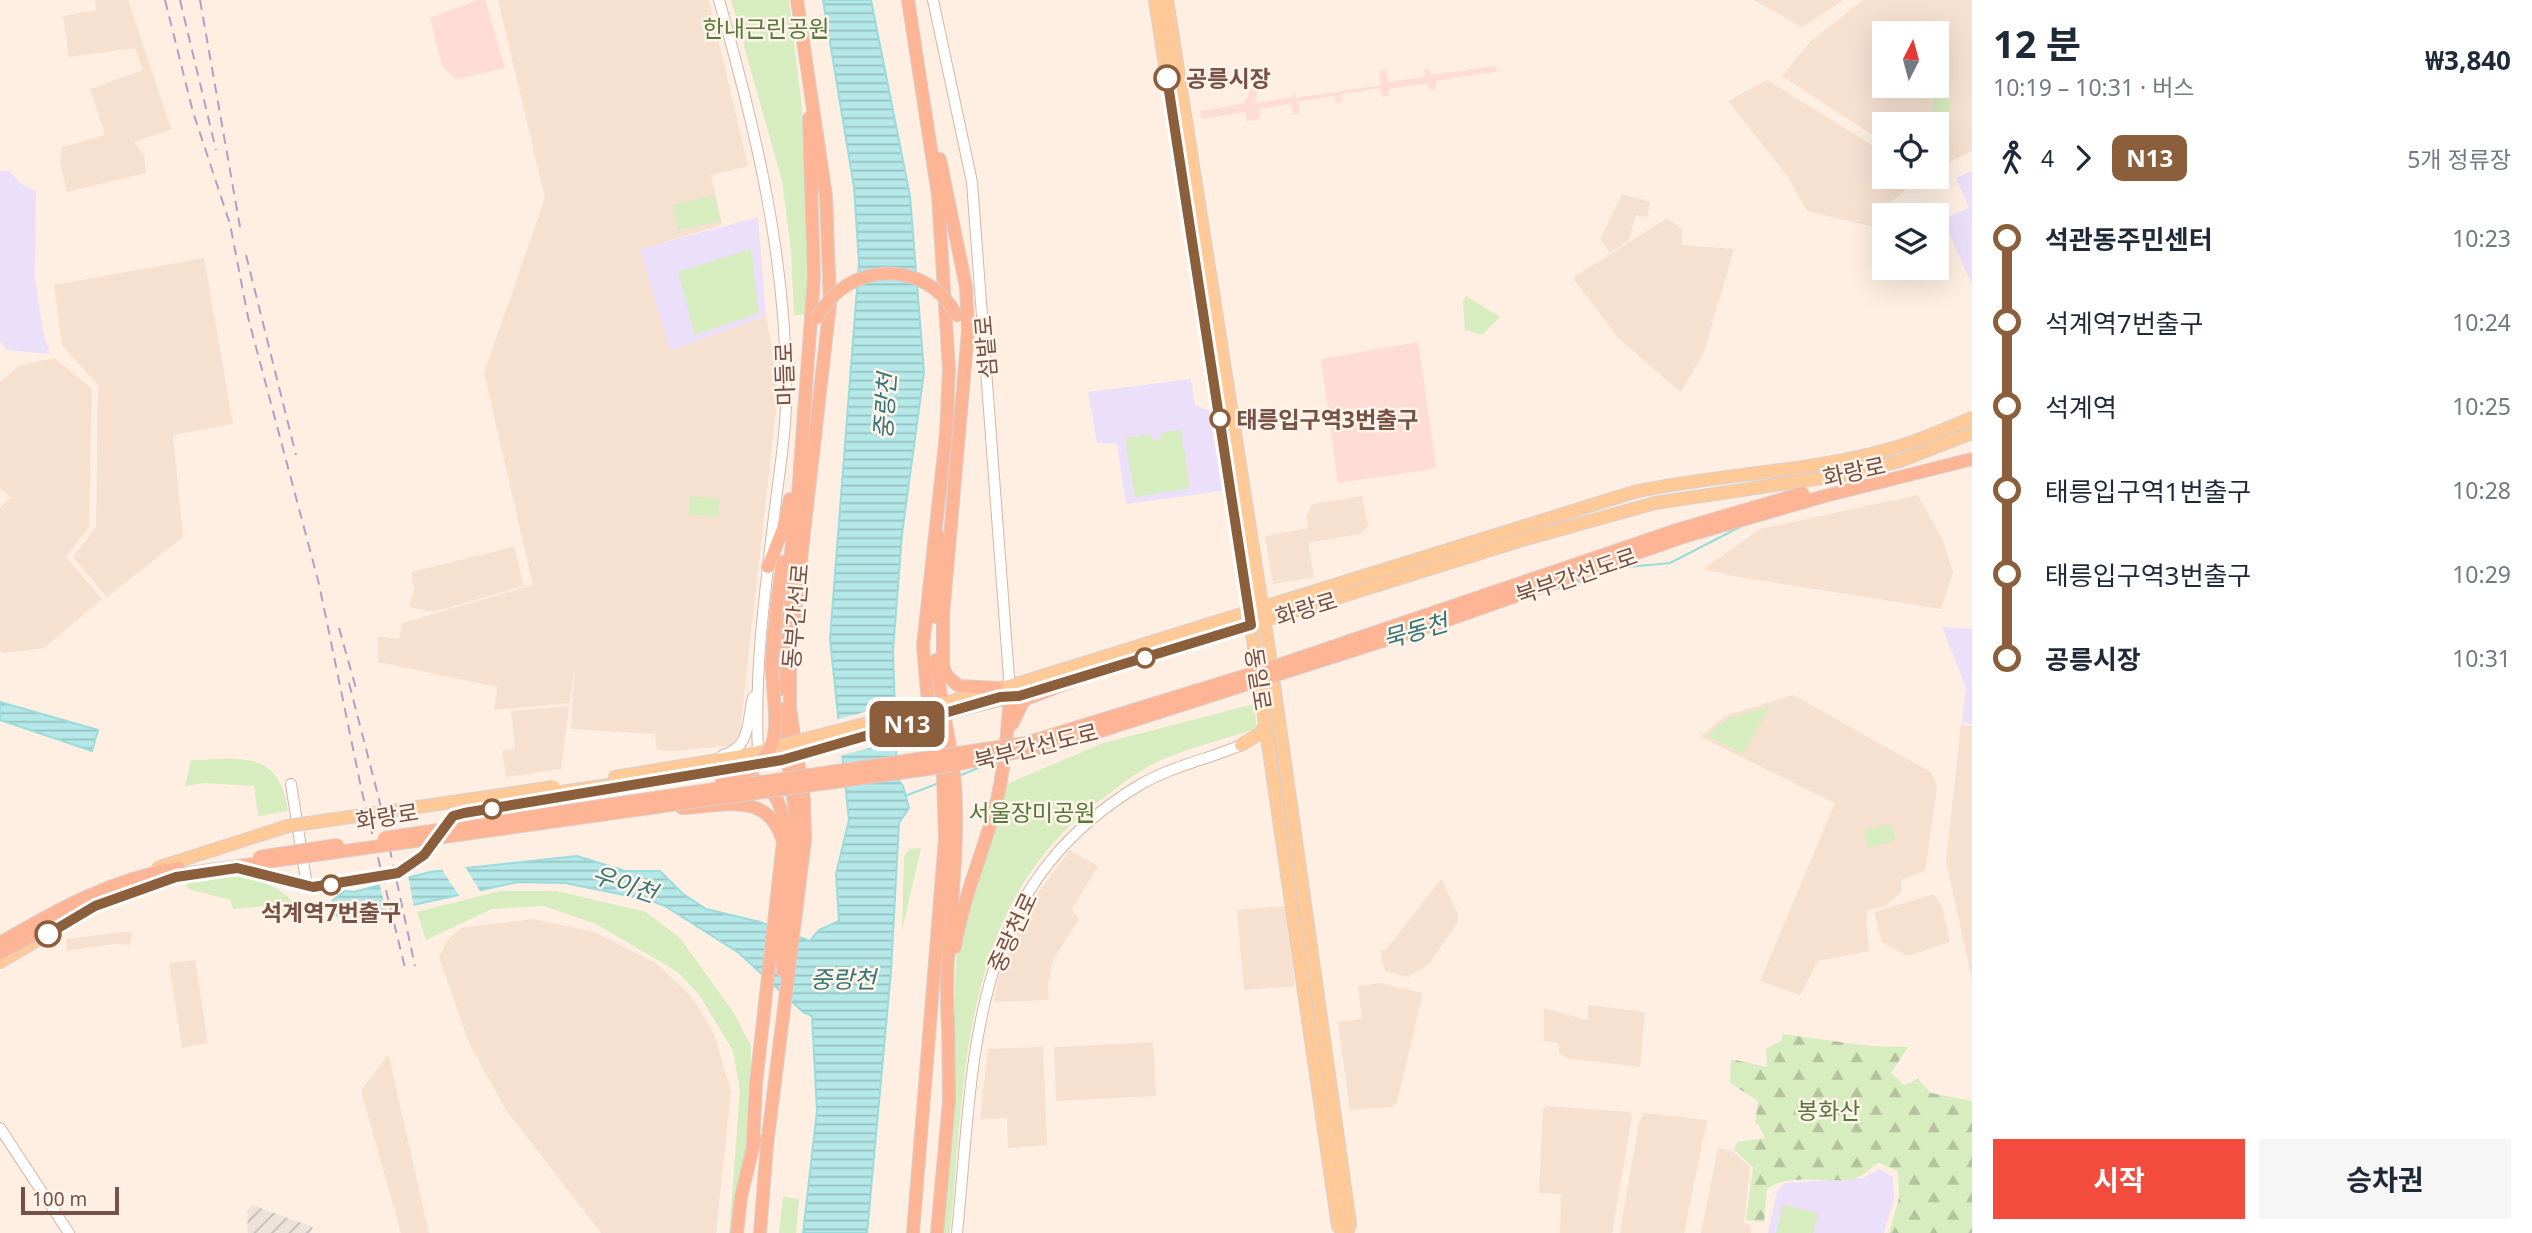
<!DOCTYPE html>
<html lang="ko">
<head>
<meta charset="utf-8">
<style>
  body { margin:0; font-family:"Noto Sans","Noto Sans KR",sans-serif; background:#f6f6f7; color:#1f2937; height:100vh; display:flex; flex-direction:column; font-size:26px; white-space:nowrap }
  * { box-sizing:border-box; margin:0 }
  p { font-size:23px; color:#747a83 }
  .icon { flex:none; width:38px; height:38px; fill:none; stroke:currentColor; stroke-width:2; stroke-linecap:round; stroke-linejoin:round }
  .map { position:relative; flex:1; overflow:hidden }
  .sheet { display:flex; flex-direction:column; background:#fff; width:560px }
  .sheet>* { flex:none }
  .badge { padding:0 14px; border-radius:10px; font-size:24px; line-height:46px }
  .needle { width:46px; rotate:6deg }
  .tools { position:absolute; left:1872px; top:21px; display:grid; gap:14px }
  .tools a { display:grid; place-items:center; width:77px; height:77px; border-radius:0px; background:#fff; box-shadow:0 7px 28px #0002; font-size:35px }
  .scale { position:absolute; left:21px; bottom:18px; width:98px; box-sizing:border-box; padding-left:7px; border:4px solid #785146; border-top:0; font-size:19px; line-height:24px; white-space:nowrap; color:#785146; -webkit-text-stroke:5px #fff4ea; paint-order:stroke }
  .map>.badge { position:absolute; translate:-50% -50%; box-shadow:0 0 0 4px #fff }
  .legs { display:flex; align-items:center; gap:10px; height:77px; padding:0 21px; font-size:23px }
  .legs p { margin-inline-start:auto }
  .headline { display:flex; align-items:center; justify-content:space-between; height:119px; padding:0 21px }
  h1 { font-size:38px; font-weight:700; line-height:52px }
  .action { display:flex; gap:14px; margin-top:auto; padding:14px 21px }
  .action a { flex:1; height:80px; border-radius:0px; background:#f34b3d; color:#fff; font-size:28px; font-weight:700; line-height:80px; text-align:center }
  .action a+a { background:#f6f6f7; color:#1f2937 }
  ul { padding:0 21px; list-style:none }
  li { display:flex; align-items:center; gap:24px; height:84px; font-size:26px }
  li i { display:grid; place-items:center; width:10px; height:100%; margin:0 9px; background:currentColor }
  li i::after { content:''; width:18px; height:18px; margin:-9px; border:5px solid; border-radius:50%; background:#fff }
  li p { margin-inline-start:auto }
  li:first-child i { background:linear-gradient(#0000 50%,currentColor 0) }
  li:last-child i { background:linear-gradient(currentColor 50%,#0000 0) }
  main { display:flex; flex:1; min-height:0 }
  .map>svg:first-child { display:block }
  .residential { fill:#f6e0d0; fill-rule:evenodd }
  .commercial { fill:#ffdcd5 }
  .industrial { fill:url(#industrial-furrows) }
  .education { fill:#ecdffa }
  .green { fill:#d8edbf }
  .forest { fill:url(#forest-firs) }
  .water { fill:url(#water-rules); stroke:#9adbdc; stroke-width:2 }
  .pier { fill:#feefe2 }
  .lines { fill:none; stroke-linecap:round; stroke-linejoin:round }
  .stream { stroke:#9adbdc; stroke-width:2 }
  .secondary-casing { stroke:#d6b6a7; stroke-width:12 }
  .primary-casing { stroke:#d9cecb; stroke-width:14 }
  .trunk-casing { stroke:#d9cecb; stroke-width:14 }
  .secondary { stroke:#fff; stroke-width:10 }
  .primary { stroke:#ffca98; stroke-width:12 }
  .trunk { stroke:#feb596; stroke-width:12 }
  .rail { stroke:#b0a0c8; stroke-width:2; stroke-dasharray:10 7; stroke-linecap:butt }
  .primary-bridge-casing { stroke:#d9cecb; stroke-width:14; stroke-linecap:butt }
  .trunk-bridge-casing { stroke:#d9cecb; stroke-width:14; stroke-linecap:butt }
  .primary-bridge { stroke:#ffca98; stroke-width:12 }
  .trunk-bridge { stroke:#feb596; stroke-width:12 }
  .line-1-casing { stroke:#fff; stroke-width:16 }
  .line-1 { stroke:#8b5e3c; stroke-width:10 }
  .stop-1-dot { fill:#fff; stroke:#8b5e3c; stroke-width:3.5 }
  .labels { text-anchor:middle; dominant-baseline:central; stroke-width:5; stroke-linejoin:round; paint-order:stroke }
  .park-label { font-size:23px; fill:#56793b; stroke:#fff4ea }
  .stop-label { font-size:23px; font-weight:bold; fill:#785146; stroke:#fff4ea; text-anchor:start }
  .street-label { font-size:23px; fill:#785146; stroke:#fff4ea }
  .water-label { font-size:24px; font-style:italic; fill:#367678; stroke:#fff4ea }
</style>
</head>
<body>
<main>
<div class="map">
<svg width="1972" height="1233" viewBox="0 0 1972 1233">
  <defs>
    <pattern id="industrial-furrows" width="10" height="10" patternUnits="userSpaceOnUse" patternTransform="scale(1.75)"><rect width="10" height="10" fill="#ede3dd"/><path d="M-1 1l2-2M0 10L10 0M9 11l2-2" fill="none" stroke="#c5bab5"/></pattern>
    <pattern id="forest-firs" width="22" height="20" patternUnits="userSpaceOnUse" patternTransform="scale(1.75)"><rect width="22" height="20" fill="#d8edbf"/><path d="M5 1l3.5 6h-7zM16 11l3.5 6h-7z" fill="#b4c29d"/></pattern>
    <pattern id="water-rules" width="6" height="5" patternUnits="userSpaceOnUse" patternTransform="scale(1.75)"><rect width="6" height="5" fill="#b5e9e9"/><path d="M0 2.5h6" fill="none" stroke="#98bfbf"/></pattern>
  </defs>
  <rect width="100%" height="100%" fill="#feefe2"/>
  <!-- residential -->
  <path class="residential" d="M95 0H128L171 129 134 142 144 155 146 173 67 192 60 161 62 147 105 135 90 89 143 70 135 48 69 57 63 16 96 10Z
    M498 0H709L748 166 711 175 722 225 641 249 670 351 766 316 771 343 778 392 740 732 733 745 676 751 657 750 655 734 571 729 575 664 570 703 494 710 497 687 378 662V636L399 639 402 623 533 585 484 373 545 198Z
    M1753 0H1844L1802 27Z
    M1863 0H1972V151L1937 168V124H1885V143L1782 76 1810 42ZM1885 33H1937V86H1885Z
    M1767 80 1885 153V177L1918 179 1890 203 1878 228 1807 211 1788 177 1728 101Z
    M1622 194 1651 202 1647 217 1636 215 1629 240 1610 253 1600 239Z
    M1667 218 1682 229V245L1734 249 1704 352 1681 392 1619 339 1573 278Z
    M204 258 233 424 173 435 183 537 107 597 73 557 96 527 98 385 62 345 54 285Z
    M55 358 92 389 89 527 66 557 102 599 44 648 4 653 0 652V508L11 498 0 488V382L20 365Z
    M1918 495 1944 543 1953 572 1941 609 1733 576 1703 569 1760 529Z
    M1362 496 1368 526 1360 534 1308 543 1314 577 1273 584 1265 536 1308 528 1306 517 1312 504Z
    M514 547 524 586 433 612 409 607 414 589 411 572Z
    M1793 695 1931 772 1937 787 1925 871 1901 880 1902 891 1886 906 1866 911 1869 951 1818 961 1800 995 1760 981 1835 803 1700 737 1725 716Z
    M569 706 561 769 506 777 502 751 515 749 511 711Z
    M1961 725 1972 726V980L1946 861Z
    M1070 850 1098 866 1072 909 1079 919 1053 960 1048 984 1049 1000 994 1002 998 979 1015 938 1040 890Z
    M1441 879 1458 914V922L1429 964 1408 977 1385 971 1380 951 1386 950Z
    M1934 894 1942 907 1950 942 1908 956 1882 942 1874 912Z
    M1285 906 1295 986 1244 990 1237 910Z
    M533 919 594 932 656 963 692 997 714 1034 731 1091 716 1233H601L506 1110 469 1043 439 957 447 941 461 928Z
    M132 931 130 945 114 944 67 951 66 939Z
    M195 960 208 1043 182 1048 169 963Z
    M1380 983 1423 993 1397 1102 1393 1107 1350 1110 1338 1022 1362 1019 1358 986Z
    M1589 1005 1645 1012 1640 1067 1566 1058 1559 1053V1043L1544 1041V1008L1587 1020Z
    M1153 1042 1156 1096 1056 1101 1054 1047Z
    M1043 1047 1047 1145 1008 1148 1007 1118 980 1119 988 1049Z
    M387 1056 389 1057 429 1233H401L362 1094V1089Z
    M1547 1106 1629 1112 1632 1116 1612 1233H1560L1561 1194 1539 1193 1543 1108Z
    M1644 1113 1707 1120 1684 1233H1620L1639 1122Z
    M1718 1148 1732 1151 1750 1167 1744 1222 1751 1227V1233H1701Z"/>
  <!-- commercial -->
  <path class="commercial" d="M478 0H485L505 68 456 79 442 66 430 18Z
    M1496 66 1497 71 1494 72 1436 81V89L1429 90 1428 83 1388 89 1389 96 1382 97 1380 88 1341 94 1342 102 1336 103 1335 96 1298 102 1300 114 1293 115 1291 104 1259 109 1260 119 1247 121 1245 112 1201 119 1200 111 1245 103 1250 88 1258 91 1255 103 1292 97V94L1295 93 1296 98 1381 85 1379 71 1386 70 1388 82 1425 77 1424 70 1429 69 1431 75Z
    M1418 342 1436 466 1433 469 1338 483 1321 359Z"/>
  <!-- industrial -->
  <path class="industrial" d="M252 1205 313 1227 310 1233H248L247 1211Z"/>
  <!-- education -->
  <path class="education" d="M0 171H9L21 184 36 191 35 277 43 332 50 354 6 350 0 341Z
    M1972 171V285L1943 219 1969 208 1956 178Z
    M758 217 766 316 670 351 640 249Z
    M1191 379 1195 405 1209 411 1223 491 1126 504 1117 444 1097 443 1088 392Z
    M1942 627 1972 629V724L1962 723 1966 688Z
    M1880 1169 1893 1177 1894 1199 1884 1233H1768L1777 1191 1785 1183 1863 1178Z"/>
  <!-- green -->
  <path class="green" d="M731 0H789C801 104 818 211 807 315H794L791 250 782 181Z
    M1933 97 1950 98 1948 128 1932 124Z
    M715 195 721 221 678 230 673 204Z
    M751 249 759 313 695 335 678 272Z
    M1466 296 1500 317 1482 335 1465 330 1463 302Z
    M1181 430 1190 488 1135 497 1125 438 1151 434 1152 440 1161 439 1160 433Z
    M690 496 720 499 718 517 688 514Z
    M1254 704 1257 729C1227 738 1195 746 1166 758 1141 768 1121 785 1099 801 959 907 966 1075 950 1233H941L957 948 1002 786 1103 743Z
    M1770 706 1743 754 1707 736 1729 718Z
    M191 760C242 759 279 749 288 811L258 816 254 786 204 783 185 786Z
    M1891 823 1896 840 1868 848 1863 831Z
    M921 848 902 931 904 857 909 849Z
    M232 876C261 877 292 891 304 919L269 906 233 909 230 900 188 889 185 882Z
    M500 891H557L646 912 680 938 734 1013 751 1046 752 1145 737 1233H729L740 1091 733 1051 700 996 678 972 596 924 544 906 492 909 426 940 417 912Z
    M783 1197 799 1199 796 1233H779Z
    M1783 1205 1818 1213 1813 1233H1776Z"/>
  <!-- forest -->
  <path class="forest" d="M1782 1034 1870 1046 1908 1047 1891 1073 1904 1085 1918 1079 1931 1093 1972 1101V1233H1889L1899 1198 1898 1171 1879 1163C1872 1167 1866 1173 1860 1176 1841 1188 1789 1169 1767 1190L1764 1222 1746 1220 1753 1167 1734 1150 1737 1142 1765 1138 1758 1124H1755L1758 1101 1730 1083 1731 1059 1767 1067 1766 1049 1782 1040Z"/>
  <!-- water -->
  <path class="water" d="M823 0H871L910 196 924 372 902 534 893 651 897 778 903 786 909 808 899 823 891 971 867 1233H803L817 1111 812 1016 803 1012 739 953 665 906 649 900 565 883 518 882 354 918 329 915 333 900 345 891 354 892 430 872 577 856 625 871H660L683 894 706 909 760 922 810 941 819 930 839 921 836 874 849 820 830 639 859 263 854 187Z
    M0 702 98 730 92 751 0 720Z"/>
  <!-- pier -->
  <path class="pier" d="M898 703 899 740 839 756 835 720Z
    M464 865 481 893 460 897 441 868Z
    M408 875 414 908 387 914 379 882Z"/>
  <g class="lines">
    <!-- stream -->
    <path class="stream" d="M1555 589 1628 567 1670 563 1740 527
      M961 775 988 764
      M905 796 939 783"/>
    <!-- secondary casing -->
    <g class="secondary-casing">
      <path id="secondary" d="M719 0C756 130 788 264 786 400 786 433 780 467 776 500 766 584 754 668 758 753
        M933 0 972 182 1010 691
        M723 755C751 747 747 722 753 697
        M291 784 307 886
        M0 1128 69 1233
        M957 1233C975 1058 966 890 1138 786 1171 766 1207 760 1241 745"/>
    </g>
    <!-- primary casing -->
    <g class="primary-casing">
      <path id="primary" d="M1155 0 1240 550 1338 1226 1343 1233
        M1167 0 1269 650 1350 1224 1347 1233
        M1080 678 1522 540 1655 503 1848 474 1900 461 1972 433
        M945 703 1023 682 1634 492C1712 475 1793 473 1871 454 1906 446 1939 432 1972 418
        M948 713 1035 691
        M1241 745 1261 733 1266 723
        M615 777 748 755 776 747
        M554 793 782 760
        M0 962 63 925"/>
    </g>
    <!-- trunk casing -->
    <g class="trunk-casing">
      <path id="trunk" d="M908 0 938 195 949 369 946 434 923 646 927 692 943 774 945 839 913 1233
        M940 159 966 287 968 331 943 616V666L947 676 959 686 998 688
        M768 567 784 526 790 499
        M935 617 944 538
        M936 660C941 710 956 759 956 809 958 882 943 953 948 1025
        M779 690 781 634 798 495 814 277 809 118
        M779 708C783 750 796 789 795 831 794 878 779 924 783 971
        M1012 724 1024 700 1088 675
        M716 771C738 769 769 781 778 802 783 812 783 825 785 836
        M682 808C721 807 769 789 783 842L756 1084 753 1145
        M955 947C963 896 985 849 997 800 1005 765 1007 732 1010 697
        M737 1233 741 1197 755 1139
        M760 1233 767 1145 805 840 804 799 790 709V656L830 304 826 196 797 0
        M937 1233 949 1101 948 1017"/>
    </g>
    <!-- secondary -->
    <use href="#secondary" class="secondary"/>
    <!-- primary -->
    <use href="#primary" class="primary"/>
    <!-- trunk -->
    <use href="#trunk" class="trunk"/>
    <!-- rail -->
    <path class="rail" d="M165 0 193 112 230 224 248 317 319 584 362 792 405 968
      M180 0 216 150
      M200 0 240 227
      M246 255 296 455
      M339 628 357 692
      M349 683 379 799 415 966"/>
    <!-- primary-bridge casing -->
    <g class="primary-bridge-casing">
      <path id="primary-bridge" d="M779 746 945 703
        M782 760 948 713
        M157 868 288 826 554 787"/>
    </g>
    <!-- trunk-bridge casing -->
    <g class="trunk-bridge-casing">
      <path id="trunk-bridge" d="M817 318C847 260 927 258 957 316
        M721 780C741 777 760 768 770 749 781 725 771 690 772 663 773 629 778 594 783 561
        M384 838 1026 743 1270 668 1680 529 1803 493
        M259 857 338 845
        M0 943C58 909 112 879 179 868
        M0 953 99 900 181 874 949 766 1063 743 1442 622 1683 537 1825 496 1972 459"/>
    </g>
    <!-- primary-bridge -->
    <use href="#primary-bridge" class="primary-bridge"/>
    <!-- trunk-bridge -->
    <use href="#trunk-bridge" class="trunk-bridge"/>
  </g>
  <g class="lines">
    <!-- line-1 casing -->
    <g class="line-1-casing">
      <path id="line-1" d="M48 934 95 906 176 877 237 868 313 887 398 873 424 855 453 816 464 813 782 760 1000 697 1019 696 1251 625 1167 78"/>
    </g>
    <!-- line-1 -->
    <use href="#line-1" class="line-1"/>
  </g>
  <!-- markers -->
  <g class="stop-1-dot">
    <circle cx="1167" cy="78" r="12"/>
    <circle cx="1220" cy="419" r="9"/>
    <circle cx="1145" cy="658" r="9"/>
    <circle cx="492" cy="809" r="9"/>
    <circle cx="331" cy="885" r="9"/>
    <circle cx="48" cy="934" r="12"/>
  </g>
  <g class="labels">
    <!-- park labels -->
    <g class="park-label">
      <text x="766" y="28">한내근린공원</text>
      <text x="1032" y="812">서울장미공원</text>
      <text x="1829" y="1110">봉화산</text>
    </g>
    <!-- stop labels -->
    <g class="stop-label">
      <text x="1186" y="78">공릉시장</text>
      <text x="1236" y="419">태릉입구역3번출구</text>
      <text x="331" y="912" text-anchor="middle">석계역7번출구</text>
    </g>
    <!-- street labels -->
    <g class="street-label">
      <text transform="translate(985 347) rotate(-95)">섬밭로</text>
      <text transform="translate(784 374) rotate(-92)">마들로</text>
      <text transform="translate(1854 471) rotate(-12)">화랑로</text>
      <text transform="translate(1576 575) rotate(-19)">북부간선도로</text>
      <text transform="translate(1306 608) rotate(-17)">화랑로</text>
      <text transform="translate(795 616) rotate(-85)">동부간선로</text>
      <text transform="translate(1259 679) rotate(81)">동일로</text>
      <text transform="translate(1036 746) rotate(-14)">북부간선도로</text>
      <text transform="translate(387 816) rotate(-9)">화랑로</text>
      <text transform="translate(1012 932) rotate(-65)">중랑천로</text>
    </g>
    <!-- water labels -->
    <g class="water-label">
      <text transform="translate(884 406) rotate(-86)">중랑천</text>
      <text transform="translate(1415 630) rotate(-16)">묵동천</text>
      <text transform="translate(625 883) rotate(19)">우이천</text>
      <text x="843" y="978">중랑천</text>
    </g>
  </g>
</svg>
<div class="tools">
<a><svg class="needle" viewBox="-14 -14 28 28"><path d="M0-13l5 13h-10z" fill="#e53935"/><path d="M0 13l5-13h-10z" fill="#747a83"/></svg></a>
<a><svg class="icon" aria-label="locate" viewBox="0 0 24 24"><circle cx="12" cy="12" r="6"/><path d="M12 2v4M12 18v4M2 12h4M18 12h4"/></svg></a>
<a><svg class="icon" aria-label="layers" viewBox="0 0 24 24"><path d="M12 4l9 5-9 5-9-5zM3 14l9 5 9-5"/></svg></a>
</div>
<div class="scale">100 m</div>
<b class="badge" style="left:907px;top:724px;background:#8b5e3c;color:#fff">N13</b>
</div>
<section class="sheet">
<div class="headline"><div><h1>12 분</h1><p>10:19 – 10:31 · 버스</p></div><b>₩3,840</b></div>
<div class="legs"><svg class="icon" aria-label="walk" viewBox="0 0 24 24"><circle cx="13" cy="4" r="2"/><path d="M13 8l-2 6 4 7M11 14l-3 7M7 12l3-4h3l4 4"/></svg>4<svg class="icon" aria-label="forward" viewBox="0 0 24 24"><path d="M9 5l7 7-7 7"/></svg><b class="badge" style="background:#8b5e3c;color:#fff">N13</b><p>5개 정류장</p></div>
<ul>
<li><i style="color:#8b5e3c"></i><b>석관동주민센터</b><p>10:23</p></li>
<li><i style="color:#8b5e3c"></i><span>석계역7번출구</span><p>10:24</p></li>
<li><i style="color:#8b5e3c"></i><span>석계역</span><p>10:25</p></li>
<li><i style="color:#8b5e3c"></i><span>태릉입구역1번출구</span><p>10:28</p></li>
<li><i style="color:#8b5e3c"></i><span>태릉입구역3번출구</span><p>10:29</p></li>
<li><i style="color:#8b5e3c"></i><b>공릉시장</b><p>10:31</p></li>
</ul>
<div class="action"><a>시작</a><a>승차권</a></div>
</section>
</main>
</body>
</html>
